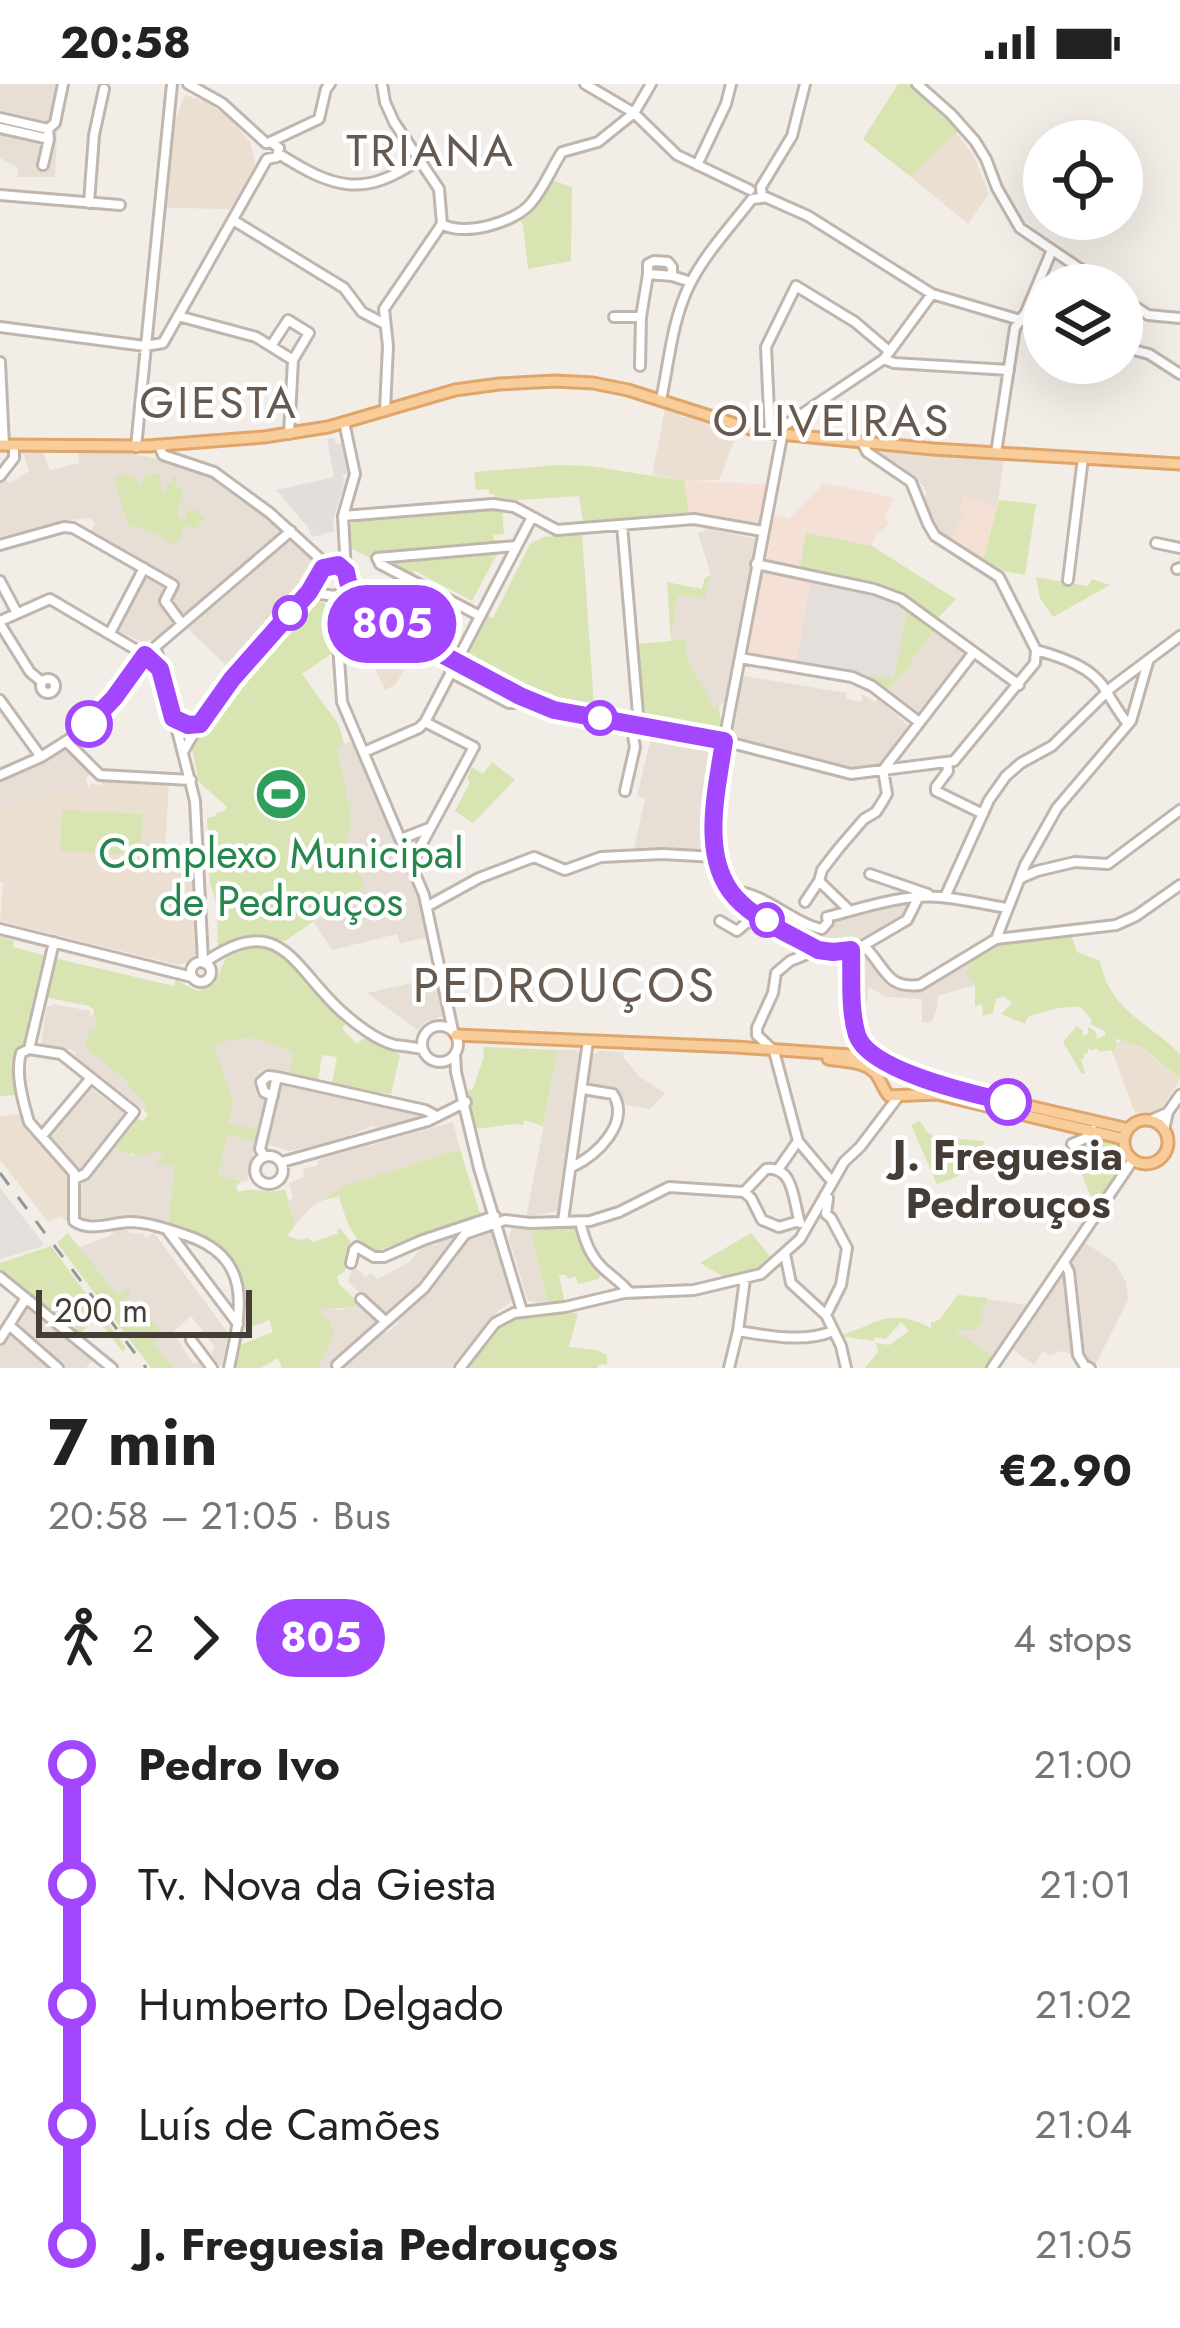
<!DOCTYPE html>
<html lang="en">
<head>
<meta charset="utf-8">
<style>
  body { margin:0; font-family:Jost,sans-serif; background:#f6f6f6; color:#222; height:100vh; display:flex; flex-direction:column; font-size:45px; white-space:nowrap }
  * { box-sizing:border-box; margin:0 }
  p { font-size:39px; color:#767676 }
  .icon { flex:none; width:66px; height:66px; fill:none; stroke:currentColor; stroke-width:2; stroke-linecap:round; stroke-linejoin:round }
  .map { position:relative; height:1284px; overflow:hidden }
  .details { display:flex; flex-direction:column; background:#fff; flex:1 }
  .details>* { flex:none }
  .badge { padding:0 24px; border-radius:39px; font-size:42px; line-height:78px }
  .buttons { position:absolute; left:1023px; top:36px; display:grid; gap:24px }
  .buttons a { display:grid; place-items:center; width:120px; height:120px; border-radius:50%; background:#fff; box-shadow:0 12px 48px #0002; font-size:60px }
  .scale { position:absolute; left:36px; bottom:30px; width:216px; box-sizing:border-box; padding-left:12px; border:6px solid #463d37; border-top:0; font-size:33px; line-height:42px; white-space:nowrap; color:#463d37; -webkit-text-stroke:9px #fff; paint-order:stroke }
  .map>.badge { position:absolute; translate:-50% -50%; box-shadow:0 0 0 6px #fff }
  .legs { display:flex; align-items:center; gap:18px; height:132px; padding:0 48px; font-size:39px }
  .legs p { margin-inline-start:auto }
  .head { display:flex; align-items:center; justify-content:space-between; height:204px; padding:0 48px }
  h1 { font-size:66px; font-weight:700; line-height:90px }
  ul { padding:0 48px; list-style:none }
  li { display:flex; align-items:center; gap:42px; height:120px; font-size:45px }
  li i { display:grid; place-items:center; width:18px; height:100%; margin:0 15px; background:currentColor }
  li i::after { content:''; width:30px; height:30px; margin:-15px; border:9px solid; border-radius:50%; background:#fff }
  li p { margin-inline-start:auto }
  li:first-child i { background:linear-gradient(#0000 50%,currentColor 0) }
  li:last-child i { background:linear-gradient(currentColor 50%,#0000 0) }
  .status { display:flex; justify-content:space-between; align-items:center; height:84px; padding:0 60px; background:#fff; direction:ltr }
  .status svg { height:33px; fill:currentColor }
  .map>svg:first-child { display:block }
  .residential { fill:#e7ded6 }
  .commercial { fill:#f4e0d4 }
  .industrial { fill:#e5dfdc }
  .education { fill:#ebdfd2 }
  .green { fill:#d8e5b2 }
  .parking { fill:#e1dedc }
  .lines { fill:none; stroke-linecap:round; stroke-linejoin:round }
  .minor-casing { stroke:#c1b6ad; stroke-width:14 }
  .major-casing { stroke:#dea66a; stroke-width:15 }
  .minor { stroke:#fff; stroke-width:8 }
  .major { stroke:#f9cd9a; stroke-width:9 }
  .rail { stroke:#969696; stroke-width:3; stroke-dasharray:15 15; stroke-linecap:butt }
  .line-1-casing { stroke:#fff; stroke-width:27 }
  .line-1 { stroke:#a347ff; stroke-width:18 }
  .stop-1-dot { fill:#fff; stroke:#a347ff; stroke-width:6 }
  .labels { text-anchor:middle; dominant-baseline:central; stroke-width:9; stroke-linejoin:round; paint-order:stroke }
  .leisure-label { font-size:42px; fill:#27864d; stroke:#fff }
  .stop-label { font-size:42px; font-weight:bold; fill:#463d37; stroke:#fff }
  .neighbourhood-label { font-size:45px; letter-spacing:3px; fill:#68594e; stroke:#fff }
  .quarter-label { font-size:48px; letter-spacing:3px; fill:#68594e; stroke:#fff }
</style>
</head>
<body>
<div class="status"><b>20:58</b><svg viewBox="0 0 49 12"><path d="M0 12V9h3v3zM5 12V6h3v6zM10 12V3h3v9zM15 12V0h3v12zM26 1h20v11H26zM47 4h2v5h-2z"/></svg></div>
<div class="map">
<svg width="1180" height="1284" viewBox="0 0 1180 1284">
  <rect width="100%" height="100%" fill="#f3ede7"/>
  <!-- residential -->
  <path class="residential" d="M0 0H67L57 49 55 93H18V84L0 74Z
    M881 365 1004 374 997 423 964 412 967 427 950 457 930 437 924 422 926 409 923 402 900 381 882 376Z
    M115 366 163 376 208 391 268 432 284 448 182 535 167 518 177 496 90 449 95 439 90 434 70 436 0 455V396L5 391 9 400 29 387 23 369 43 368 50 386 80 379 77 367Z
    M708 445 756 455 727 620 722 619 719 625H714L687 576 685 557H671L678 510 705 514 711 491 698 449Z
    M289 455 316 479 285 528 269 540 229 584 185 542Z
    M145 493 168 505 162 518 178 538 158 554 143 558 115 546Z
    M936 544 968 568V573L921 633 886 607 912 581 910 578 915 568Z
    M743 592 847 609 846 614 851 616 862 617V610L875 618 878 615 910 643 880 685 869 687 838 684 732 655Z
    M656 651 712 661 719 667 708 766 633 769 645 715 637 712 651 654Z
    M350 658 355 661 410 790 425 826 430 853 400 859 397 850 332 866 314 838 365 802 346 760 352 733 337 662Z
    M65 665 85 681 91 690 86 694 89 707 61 706 0 725V696L27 687Z
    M745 810 806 839 804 844 816 851 834 839 836 834 888 820 908 819 909 829 908 834 878 850 848 864 838 866 811 857 789 843 779 840 742 815Z
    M861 866 871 872 889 899 904 905 921 904 960 884 975 872 976 901 937 912 938 921 931 939 922 938V915L887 913 868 903 867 917 858 920 855 882 859 881Z
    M438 893 446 931 427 937 417 946 367 909Z
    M52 920 90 927V931L98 932 95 946 130 1000 129 1002 144 1014 147 1020 144 1026 74 972 76 969 70 965 67 967 41 960 47 922H51Z
    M240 953H258L290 967 292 974 288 990 265 984 254 995 256 1011 266 1015 247 1097 219 1093 233 1017 213 960Z
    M558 966H576L581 971 571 1028 567 1057 569 1061 558 1127 526 1134Z
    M599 967 624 968 623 973 640 993 665 1009 650 1025 623 1020 621 1011 614 1004 592 1002 588 998 592 972Z
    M281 998 362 1020 367 1017 421 1031 420 1034 378 1044 372 1042 337 1056 290 1067 266 1060Z
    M89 1003 111 1020 117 1018 129 1030 82 1087 49 1052 70 1024H73L89 1009Z
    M453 1038 460 1065 346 1101 310 1124 295 1141 288 1116 293 1114 289 1099 304 1093 303 1085 318 1081V1076Z
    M112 1062 129 1071 162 1066 163 1074 174 1081 169 1141 133 1133 81 1135 78 1131 80 1103Z
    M517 1142 530 1143 548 1220 528 1217 509 1155 511 1145Z
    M123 1143 130 1149 144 1150 145 1155 154 1149 228 1249 223 1280 220 1282 211 1271 215 1263 191 1232 173 1248 193 1280 199 1278 204 1284H155L78 1164 109 1152 114 1149 112 1146Z
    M493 1144 514 1216 499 1226 451 1284H336L383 1246 386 1249 399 1239 395 1235 432 1201 462 1156 468 1151Z
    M448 1153 455 1154 420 1202 384 1231 348 1198 353 1181 366 1193 370 1189 378 1195 409 1178 427 1158 435 1162 438 1158 436 1157Z
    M1083 1157 1115 1179 1126 1198 1128 1216 1094 1283 1086 1279 1082 1272 1071 1175Z
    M1062 1192 1066 1194 1073 1271 1062 1267 1050 1271 1043 1267 1034 1281 1012 1265 1043 1216Z
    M958 1211 1026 1221 1028 1225 995 1274 950 1244 931 1239 939 1236Z
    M357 1217 380 1235 362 1250 343 1272 331 1281 332 1284H318L334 1251 316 1228 326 1223 340 1226 353 1223Z
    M28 1221 94 1274 86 1284H0V1263L11 1248 13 1239Z"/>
  <!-- commercial -->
  <path class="commercial" d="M684 397 767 400 759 440 689 428Z
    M821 398 894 414 885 433 889 440 876 451 858 497 782 482 781 479 767 475 773 431 789 435 820 403Z
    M964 411 997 423 983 476 950 457 966 428 959 425Z
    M761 488 811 496 796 579 746 568Z"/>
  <!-- industrial -->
  <path class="industrial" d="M811 496 877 509 907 523 894 596 796 579Z
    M0 1104 44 1160 41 1163 0 1175Z"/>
  <!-- education -->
  <path class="education" d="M185 11 207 18 229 34 250 57 256 84 233 125 165 124 173 43Z
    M956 49 974 72 989 110 968 140 911 93Z
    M665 325 680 330 683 334 687 332 737 349 719 396 684 397 652 391Z
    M366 527 405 558 395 575 404 586 395 601 385 606 366 565 342 564 343 539H355Z
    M102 697 169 700 164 781 189 784 192 787 197 867 191 877 178 881 0 837 3 799 0 798V725L61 706 89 707 90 700 101 701Z
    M1120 956 1142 964 1180 995 1160 1027 1135 1029 1113 970Z
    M20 1030 37 1055 66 1087 69 1101 67 1137 59 1133 48 1138 0 1076V1032Z"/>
  <!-- green -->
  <path class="green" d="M898 0H908L958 47 911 93 863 55Z
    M549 95 572 103 571 177 528 185 523 141 519 134 532 123Z
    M558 381 590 382 684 397 689 428 583 438 579 412 518 416 495 413 494 410H489V405L476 406 474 388Z
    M160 389 161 409 166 408 168 399H171L174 392 177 393 175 402 184 405 177 430 178 435 187 433 186 428 193 425 202 432 206 431 195 446 187 441 182 447 183 451 174 461 156 450 128 441 114 395 125 390 127 393 135 391 139 401 144 399 143 393Z
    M999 416 1036 420 1025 491 1004 487 983 476Z
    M502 424 504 450 493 451 494 456H497L498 468 472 517 415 487 412 492 388 477 378 478 350 464 348 442 357 436Z
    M582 449 594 622 548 612 468 571 487 532 493 534 530 460 544 453Z
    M806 449 872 462 956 515 938 534 896 507 800 485Z
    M711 491 705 514 678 511 671 556H685L688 576 714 625H719L722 642 709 651C696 649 660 647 650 639 638 629 639 576 638 560L671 557 667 498 702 505 705 494Z
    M1036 493 1088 502 1092 495 1110 501 1053 533 1040 514Z
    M314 514 333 524 332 565 335 567 302 590 339 641 344 660 337 663 352 733 346 760 365 802 285 857 247 851 218 863C217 842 219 819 210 801L207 734 216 732 217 729 224 727 227 723 199 698 192 665 209 640 214 642 258 584 255 580Z
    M907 523 936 544 910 578 913 580 886 607 867 591 894 595Z
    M492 678 515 696 473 739 455 727 470 698 467 695 472 683 483 690Z
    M62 726 143 730 140 771 60 767Z
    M1071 851 1077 868 1100 877C1110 927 1147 937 1180 970V995L1143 964 1117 955 1115 957 1118 959 1113 970 1112 966 1099 968 1098 965 1090 966 1088 962V969L1084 970V974L1081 975 1085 989 1082 990 1063 958 1077 942 1083 947 1082 952 1088 950V943L1096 948 1097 955 1105 951V947L1090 940 1092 936 1081 923C1062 922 1045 927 1028 933L1025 940 1001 930 1012 919 1004 912 996 915 993 929 983 932 982 920 975 922V901L965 888 972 882 969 877 991 861Z
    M0 853 14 857 13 863 47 872 28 960C6 970 15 991 18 1011L0 1012Z
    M256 863C302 871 312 912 347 937L342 945 357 960 368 951 400 971 391 1010 380 1008 376 1010 332 999 337 973 322 971 318 996 288 990 292 974 290 967C257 953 248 950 214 961L233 1017 229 1039 259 1046 256 1057 227 1051 219 1092 242 1097 236 1102 238 1108C258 1102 267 1112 285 1105L295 1141 287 1152 301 1156 308 1154 314 1158 338 1149 337 1145 340 1144 351 1158 346 1168 350 1177 344 1188 337 1192 339 1200 357 1217 353 1223C340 1226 329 1222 317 1227L330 1237 334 1251 318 1284H282L278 1274 260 1284H235L240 1261 273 1248 269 1236 244 1246C247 1179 234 1160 169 1141L174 1082 158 1080V1075L163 1074 162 1066 138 1072 132 1069 129 1071 112 1062 118 1060 134 1040 133 1037 135 1034 143 1037 148 1030 144 1026 147 1020 128 1002 129 999 85 963 90 945H95L97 933 93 931 94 926 89 922 44 913 54 874 174 902 176 896 197 907 214 900C227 876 222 865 256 863Z
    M483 963 558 966 543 1042 524 1036 523 1041 515 1040 476 1045 468 1007 473 1005 484 972Z
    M920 1037 928 1049 934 1052 984 1057C979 1083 961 1093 937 1100L911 1041Z
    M1096 1053 1114 1058 1123 1077 1095 1122 1071 1065 1072 1062Z
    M460 1065 481 1133 372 1168C351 1155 345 1133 339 1112L320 1117 346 1101Z
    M571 1141C584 1150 587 1175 602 1189L598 1195 578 1200 575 1192 568 1195 565 1191H559L565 1219 548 1220 530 1143Z
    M68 1149 117 1211 128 1204 131 1208 124 1215 143 1243 152 1237 161 1248 162 1250 153 1258 173 1284H151L57 1159Z
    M751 1149 773 1176 756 1188 726 1194 700 1179Z
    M51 1162 126 1264 123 1268 96 1233 78 1252 0 1188V1179Z
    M958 1211 988 1214 980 1230 984 1234 975 1246 953 1245 995 1274 988 1284H865L878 1268 876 1259 889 1261 909 1247 901 1238 886 1255 876 1253 873 1257 840 1252C881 1238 889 1223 931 1244V1239L939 1236Z
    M578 1229 569 1263 596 1266 607 1271V1280L598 1281V1284H467L500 1242 527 1231Z"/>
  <!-- parking -->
  <path class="parking" d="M334 354 336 360 341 359 348 389 342 391 345 396 333 437 335 447 312 453 307 442 276 406 334 393 327 355Z"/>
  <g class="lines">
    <!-- minor casing -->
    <g class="minor-casing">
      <path id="minor" d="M188 0 222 19 266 59
        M382 0 385 18 394 38 439 105 442 140 384 225 388 262 385 326
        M585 0 634 29 677 71 750 106
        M917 0 951 30 975 57 986 75 997 104 1020 144 1104 201
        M0 34 48 45 49 55 43 81
        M0 44 49 55
        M48 45 55 39 63 0
        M268 59 319 35 326 5 330 0
        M279 70C333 104 363 115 420 75
        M697 81 726 20 731 0
        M0 111 120 121
        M763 112 808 132 932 210 1044 243
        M89 119 94 51 104 5
        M233 136 344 204 362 228 383 239
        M442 140C463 153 515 139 531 119 544 104 551 85 562 68L598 58 634 29 651 0
        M672 192V183L668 178 654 177 648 180V190L672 192 691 198
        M932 210 884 275 784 342 724 657 713 762 721 788 737 815 757 830 817 866 833 868 867 865C886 885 887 905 920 901L996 855 1116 841 1136 832 1180 801
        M1122 214 1148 231 1180 234
        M178 232 256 253 293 276
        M614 233H641L648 190
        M0 243 145 262 163 259 267 75 277 73 279 64 272 59
        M271 262 288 236 309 249 293 276 289 350
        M1122 263 1149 270 1180 290
        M884 275 894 279 1009 286
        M0 278 4 361
        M640 282 641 233
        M661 316C669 278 672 237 689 202 704 171 731 142 752 115L762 114 761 103 792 52 805 0
        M344 338 355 390 343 432 346 488
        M770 349 766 263 796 202 855 238 889 267
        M159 362 163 371 214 388 270 429 327 481
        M136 363 172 0
        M996 369 1015 244 1026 228 1052 166
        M0 392 14 374V361
        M343 432 493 420 514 423 557 446 694 435 762 447
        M622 441 639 642
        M1156 459 1180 464
        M0 461 64 443 73 444 173 501 165 517 182 540
        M756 480 874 505 901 515 1019 601
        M1177 485 1180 484
        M1068 496 1083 374
        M0 497 17 529
        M309 508 334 512 342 509
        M341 510 338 560 342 618 424 811 453 947
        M480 532 380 480 377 474 516 462
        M0 537 50 515 145 571 159 583
        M0 540 30 588 42 598
        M110 549 144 484
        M1036 566C1061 573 1093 583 1106 607 1113 618 1119 629 1128 640
        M150 568H157L159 575 195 717 203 878
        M740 574 852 593 872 602 919 638
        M450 588 509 619H515L520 612
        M41 602a7 7 0 1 1 14 0a7 7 0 1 1-14 0Z
        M0 616 41 673
        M174 634 188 641 201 640
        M67 658 100 691 191 696
        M183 668C220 599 282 549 323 484L333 480 346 488 348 498 358 512 406 551 520 612 554 626 724 657 851 690 954 677 1035 579 1036 566 999 493 935 452 928 440 911 398 867 368 862 358
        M364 668 419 644 425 638 532 433
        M947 679 948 687 936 703V707L983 730
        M0 691 41 673 79 649 114 614 140 576 291 447
        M625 707 635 663 631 640
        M401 755 429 744
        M412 778 474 663 425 638
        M870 790 928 810
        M1021 794 1037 787 1075 778 1108 780 1180 726
        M819 797 822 786 839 764 864 735 876 728 883 717 887 710 883 686 974 568
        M731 807C763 807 794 840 822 845L828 838 827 833C864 824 901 810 940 813 962 815 984 820 1006 824
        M945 813 989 716 1006 692 1021 679 1052 662 1112 603 1180 552
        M805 818 819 797 850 827
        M428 822 479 794 534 773 565 786 601 773 663 770 715 773
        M720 837 737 847 757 830
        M0 845 192 893
        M996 855 1025 781 1057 724 1131 637 1148 578
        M859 864 907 836 918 814
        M817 866 790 877 776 889 773 909 757 944V951L774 967 798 1057 829 1094 834 1096
        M851 866C853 901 845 951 877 972
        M191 888a10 10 0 1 1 20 0a10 10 0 1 1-20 0Z
        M204 879C280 825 293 883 340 926 353 938 377 957 395 961 404 962 413 963 422 965
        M422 960a18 18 0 1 1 36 0a18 18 0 1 1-36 0Z
        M29 965 21 969C15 989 23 1018 29 1038L74 1089V1137C89 1148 111 1139 129 1138 147 1138 167 1145 185 1151 255 1173 241 1227 229 1284
        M29 965 61 970 134 1028 85 1090 76 1094
        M29 965 54 858
        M455 970 456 988 479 1084 522 1227
        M273 1012 264 1008 261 998 268 992 277 993
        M1151 1036 1167 1029
        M1164 1046 1168 1028 1180 1011
        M42 1052 91 994
        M1072 1060 1086 1054 1093 1046
        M255 1086a14 14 0 1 1 28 0a14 14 0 1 1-28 0Z
        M264 1072 260 1065 277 993 425 1026 436 1032
        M282 1078 428 1037 466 1018
        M572 1083C597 1071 631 1039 613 1010L583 1005
        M779 1084 798 1057
        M744 1108 766 1085C794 1082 793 1116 800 1139
        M563 1137 588 957
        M580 1138C585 1157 590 1173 605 1186 614 1194 622 1199 629 1208
        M168 1147 238 1240
        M785 1170 791 1199 826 1231 841 1262 846 1284
        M1064 1178 1069 1188 1078 1271 1084 1281 1090 1284
        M351 1179 354 1166 357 1163 374 1173H384L423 1156 495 1132
        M0 1193 112 1284
        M361 1215 385 1237
        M826 1231 841 1201 847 1164 831 1134 826 1130 828 1114
        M9 1241 58 1284
        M738 1247C769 1252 805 1259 833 1247
        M0 1255 26 1214
        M191 1256 212 1284
        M337 1281 424 1204 465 1150 505 1136 530 1139 590 1137 619 1128 669 1103 744 1108 751 1114 762 1136 779 1143 799 1137
        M460 1284 495 1239 514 1229 565 1223 624 1209 694 1206 761 1190 800 1155 844 1078 860 1063 898 1013
        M729 1284 738 1247 745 1195
        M992 1284 1133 1076"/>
    </g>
    <!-- major casing -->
    <g class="major-casing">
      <path id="major" d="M0 361 148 362 264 353 328 343 455 306 499 300 555 297 593 299 628 306 760 348 933 365 1180 380
        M456 951 736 963 878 973 942 1002 1128 1045
        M828 975C845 978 869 977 878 993 882 1000 884 1006 889 1012L937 1010 1124 1055
        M1124 1058a22 22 0 1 1 44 0a22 22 0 1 1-44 0Z"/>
    </g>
    <!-- minor -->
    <use href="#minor" class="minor"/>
    <!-- major -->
    <use href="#major" class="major"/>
    <!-- rail -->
    <path class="rail" d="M0 1089 146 1284"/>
  </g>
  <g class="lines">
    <!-- line-1 casing -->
    <g class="line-1-casing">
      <path id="line-1" d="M89 640 114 614 145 571 160 585 173 634 188 641 200 640 232 595 309 508 323 484 338 481 346 488 348 498 358 512 406 551 520 612 554 626 724 657C717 706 699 774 736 814 757 837 792 851 818 866L833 868 851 866C852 893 849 925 857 951 869 987 973 1010 1008 1018"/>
    </g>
    <!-- line-1 -->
    <use href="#line-1" class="line-1"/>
  </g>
  <!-- icons -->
  <defs>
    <g id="stadium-disc" transform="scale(2.7)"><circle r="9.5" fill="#2e9e5b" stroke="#fff"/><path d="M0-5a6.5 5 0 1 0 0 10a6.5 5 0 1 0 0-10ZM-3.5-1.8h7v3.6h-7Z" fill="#fff"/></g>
  </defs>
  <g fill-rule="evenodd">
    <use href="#stadium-disc" x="281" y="710"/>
  </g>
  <!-- markers -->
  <g class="stop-1-dot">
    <circle cx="290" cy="529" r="15"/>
    <circle cx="600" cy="634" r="15"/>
    <circle cx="89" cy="640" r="21"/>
    <circle cx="767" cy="836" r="15"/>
    <circle cx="1008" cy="1018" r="21"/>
  </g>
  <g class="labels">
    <!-- leisure labels -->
    <g class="leisure-label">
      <text x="281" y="769">Complexo Municipal<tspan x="281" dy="48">de Pedrouços</tspan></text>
    </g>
    <!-- stop labels -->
    <g class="stop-label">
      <text x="1008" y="1071">J. Freguesia<tspan x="1008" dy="48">Pedrouços</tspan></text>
    </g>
    <!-- neighbourhood labels -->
    <g class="neighbourhood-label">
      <text x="431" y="66">TRIANA</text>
      <text x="219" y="318">GIESTA</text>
      <text x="832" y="336">OLIVEIRAS</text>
    </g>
    <!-- quarter labels -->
    <g class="quarter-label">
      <text x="565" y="901">PEDROUÇOS</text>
    </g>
  </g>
</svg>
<div class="buttons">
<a><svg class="icon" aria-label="locate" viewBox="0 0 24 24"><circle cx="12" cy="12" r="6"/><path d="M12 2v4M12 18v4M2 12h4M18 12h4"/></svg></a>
<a><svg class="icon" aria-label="layers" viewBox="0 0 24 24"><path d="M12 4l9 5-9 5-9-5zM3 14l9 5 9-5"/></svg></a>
</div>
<div class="scale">200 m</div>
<b class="badge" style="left:392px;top:540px;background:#a347ff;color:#fff">805</b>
</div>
<section class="details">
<div class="head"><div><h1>7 min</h1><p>20:58 – 21:05 · Bus</p></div><b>€2.90</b></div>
<div class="legs"><svg class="icon" aria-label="walk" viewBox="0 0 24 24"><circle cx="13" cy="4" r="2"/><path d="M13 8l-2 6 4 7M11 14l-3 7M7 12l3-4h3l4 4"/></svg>2<svg class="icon" aria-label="forward" viewBox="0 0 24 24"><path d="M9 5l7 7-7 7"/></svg><b class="badge" style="background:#a347ff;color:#fff">805</b><p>4 stops</p></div>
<ul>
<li><i style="color:#a347ff"></i><b>Pedro Ivo</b><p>21:00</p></li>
<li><i style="color:#a347ff"></i><span>Tv. Nova da Giesta</span><p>21:01</p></li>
<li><i style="color:#a347ff"></i><span>Humberto Delgado</span><p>21:02</p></li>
<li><i style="color:#a347ff"></i><span>Luís de Camões</span><p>21:04</p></li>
<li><i style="color:#a347ff"></i><b>J. Freguesia Pedrouços</b><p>21:05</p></li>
</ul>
</section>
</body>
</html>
